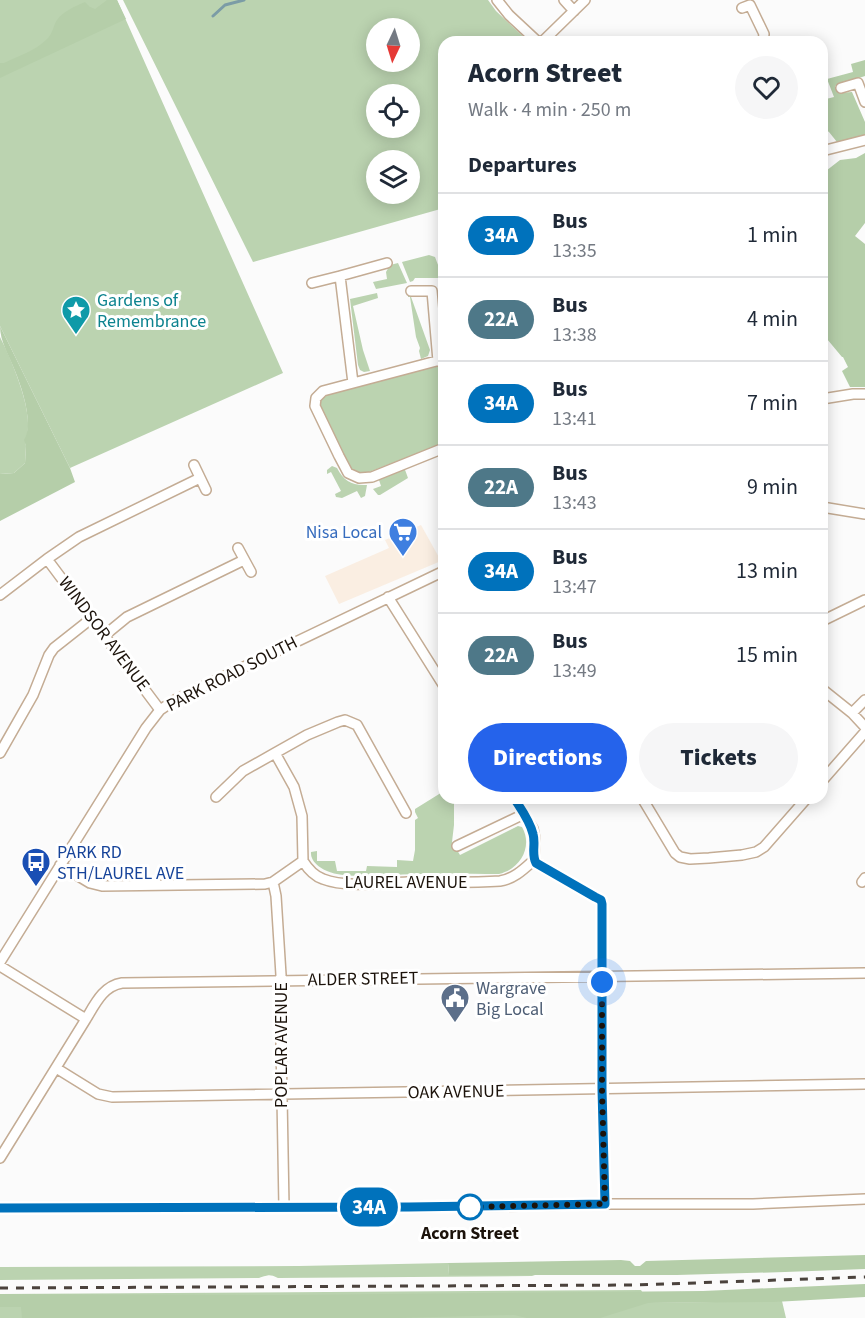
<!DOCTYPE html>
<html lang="en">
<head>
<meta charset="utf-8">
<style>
  body { margin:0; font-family:"Source Sans 3",sans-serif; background:#f6f6f7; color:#1f2937; height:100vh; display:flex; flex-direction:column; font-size:22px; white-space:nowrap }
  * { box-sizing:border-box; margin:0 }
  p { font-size:20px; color:#747a83 }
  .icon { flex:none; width:33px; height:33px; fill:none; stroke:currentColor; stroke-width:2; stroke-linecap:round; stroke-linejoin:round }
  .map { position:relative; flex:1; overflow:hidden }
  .side { position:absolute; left:438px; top:36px; width:390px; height:768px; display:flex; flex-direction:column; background:#fff; border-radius:18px; box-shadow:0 3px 15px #0003 }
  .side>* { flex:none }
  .badge { padding:0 12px; border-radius:20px; font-size:21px; line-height:39px }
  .needle { width:39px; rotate:184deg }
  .buttons { position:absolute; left:366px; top:18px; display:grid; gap:12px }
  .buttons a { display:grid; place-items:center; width:54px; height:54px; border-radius:50%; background:#fff; box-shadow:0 3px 15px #0003; font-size:30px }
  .you { position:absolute; width:30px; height:30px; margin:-15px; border:4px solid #fff; border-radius:50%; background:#1a73e8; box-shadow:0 0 0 9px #1a73e833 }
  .map>.badge { position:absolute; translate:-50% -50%; box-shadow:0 0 0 3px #fff }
  h2 { padding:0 30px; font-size:22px; line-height:54px }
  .round { display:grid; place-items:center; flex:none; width:63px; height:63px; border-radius:32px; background:#f6f6f7 }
  .summary { display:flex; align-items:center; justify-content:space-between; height:102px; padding:0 30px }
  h1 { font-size:28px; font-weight:800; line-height:45px }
  .button { display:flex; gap:12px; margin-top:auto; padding:12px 30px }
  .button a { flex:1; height:69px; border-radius:36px; background:#2563eb; color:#fff; font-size:24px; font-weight:800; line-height:69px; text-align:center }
  .button a+a { background:#f6f6f7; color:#1f2937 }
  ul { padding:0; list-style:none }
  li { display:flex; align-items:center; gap:18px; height:84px; padding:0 30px; border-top:2px solid #e0e1e3 }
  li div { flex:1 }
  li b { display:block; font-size:22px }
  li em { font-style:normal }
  li .badge { min-width:66px; font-weight:700; text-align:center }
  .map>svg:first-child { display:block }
  .built { fill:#faeee2 }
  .green { fill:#bbd3b0; fill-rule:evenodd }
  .forest { fill:#b5cea9 }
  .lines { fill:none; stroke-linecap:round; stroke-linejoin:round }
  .stream { stroke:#7b9ca6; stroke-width:3 }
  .minor-casing { stroke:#c4ac94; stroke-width:12 }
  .minor { stroke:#fff; stroke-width:9 }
  .rail { stroke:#4b433d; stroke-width:3; stroke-dasharray:8 8; stroke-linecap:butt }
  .line-casing { stroke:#fff; stroke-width:14 }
  .line { stroke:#0072bc; stroke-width:9 }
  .walk { stroke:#1c130b; stroke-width:6; stroke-dasharray:0 10.8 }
  .stop-dot { fill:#fff; stroke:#0072bc; stroke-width:3 }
  .labels { text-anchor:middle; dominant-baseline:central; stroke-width:6; stroke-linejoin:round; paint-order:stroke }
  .culture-label { font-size:18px; fill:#0d838f; stroke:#fff; text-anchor:start }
  .shop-label { font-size:18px; fill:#366cbe; stroke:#fff; text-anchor:end }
  .street-label { font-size:18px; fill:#1c130b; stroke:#fff }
  .transit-label { font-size:18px; fill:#164399; stroke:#fff; text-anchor:start }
  .service-label { font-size:18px; fill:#4e5e75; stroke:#fff; text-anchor:start }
  .stop-label { font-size:18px; font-weight:bold; fill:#1c130b; stroke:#fff }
</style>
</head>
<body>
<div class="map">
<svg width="865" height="1318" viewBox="0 0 865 1318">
  <rect width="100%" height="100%" fill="#fbfbfb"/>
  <!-- built -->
  <path class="built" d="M421 525 441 561 339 604 325 576 389 548 385 540Z"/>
  <!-- green -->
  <path class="green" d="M0 0H117L283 373 70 468 0 326Z
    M123 0H488L496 11 529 42H444V208L253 262ZM376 28H410V62H376ZM376 94H410V128H376ZM376 160H410V194H376Z
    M429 255 435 257 443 278H415L413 281 410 282 402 262Z
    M398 263 407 283 376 289 373 282 387 279 386 272 390 265Z
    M377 293 378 298 353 306 363 350 370 371 364 372 360 370 358 365 350 299Z
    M408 294H410L430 350 428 356 421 359 419 351 420 348 416 337 410 297H408Z
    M0 337C11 359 37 417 25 440L26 446 25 463 14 473 0 474Z
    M444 365V443L364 474 359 475 350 470 320 408C319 400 322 397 328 392Z
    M332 466 337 468C344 481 352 486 367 485L365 496 361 498 357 491 342 498 336 497 335 494 341 491 331 472 327 474V470Z
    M404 467 408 478 380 495H378L373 489 381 486 378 477Z
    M444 791V798H454V825L452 842 460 855 518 826 522 827C533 846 521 869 499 874 473 874 446 873 420 874 398 874 346 880 327 871 319 868 310 861 311 852L317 851V861H335L337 871H366L367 866 397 867V860L413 861 415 850V820L418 818 415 812V809Z
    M448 1263 449 1274 535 1275 532 1276 278 1278C269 1274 269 1275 259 1278L0 1280V1267L299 1266Z
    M641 1290 649 1303 782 1301 786 1318H0V1294Z"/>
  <!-- forest -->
  <path class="forest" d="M107 0H117L126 19 0 78V63H4C18 56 35 51 46 40 53 34 53 26 57 20 63 11 76 6 85 2L90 7 95 9Z
    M865 60V76L835 86 839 93 852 92 865 122V135L837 142 829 132 822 127V100L834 97 827 79 853 72 851 64Z
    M865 153V223L855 236 865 244V387H850L842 371 848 367 843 357H842L822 333V174L840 160 856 158Z
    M0 326 70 468 75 482 0 521V474L14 473 25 463 26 446 24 440C34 424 22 388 15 371 9 355 0 342 0 326Z
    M865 1255V1269L785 1272 677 1275H449L448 1263 621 1260 630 1261 635 1266H640L646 1261Z
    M865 1284V1297L774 1302 648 1303 600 1318H527L514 1315 398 1318H22L21 1307H0V1294L285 1295 703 1291Z"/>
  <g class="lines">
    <!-- stream -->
    <path class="stream" d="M213 16 225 5 244 0"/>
    <!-- minor casing -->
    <g class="minor-casing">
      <path id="minor" d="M497 0 509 15 538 42
        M564 0 574 11
        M742 8 750 5 764 34 763 42
        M542 42 585 0
        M841 88 858 83 865 102
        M822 151 865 140
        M340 276 387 263
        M312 283 340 276 353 383
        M411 291H432L438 361
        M444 359 323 391 316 398 315 406 339 456 348 473 359 478 372 477 444 448
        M822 399 853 394H865
        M194 465 206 490
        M822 507 865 514
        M238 548 251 572
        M47 559C85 609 122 660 160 710
        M0 595 47 559 79 537 200 478
        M388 597 444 686
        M822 621 865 600
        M105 635 127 617 244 560
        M822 689 852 713 865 727
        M852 713 865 700
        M0 753 33 695 49 655 54 648 92 618
        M275 753 307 735 338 722 345 720 357 725 406 813
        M822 781 865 732
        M216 797 243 771 275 753 294 787 302 816 303 861
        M642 798 675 853 680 857 690 859 709 858 742 855 756 852 764 847 807 798
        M457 846 524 814
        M534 860 542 867 595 897 601 900 602 904V1089L605 1204
        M60 865 90 883 102 886 265 884 273 882 303 861C308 869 314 876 323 879 346 888 382 883 407 882 438 882 470 883 500 881 514 879 524 869 534 860L535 839 533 829 514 798
        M273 882 276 896 281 975 280 987 284 1207
        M862 882 865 878
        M0 962 146 728 160 710 175 700 444 571
        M0 966 86 1019C95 1004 103 986 122 983L865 973
        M56 1068 98 1094 112 1097 865 1084
        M0 1158 86 1019
        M0 1208H365L519 1206 605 1204H753L865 1199"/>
    </g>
    <!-- minor -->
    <use href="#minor" class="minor"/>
    <!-- rail -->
    <path class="rail" d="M0 1288 635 1285 865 1277"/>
  </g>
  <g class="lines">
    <!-- line casing -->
    <g class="line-casing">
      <path id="line" d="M0 1208 409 1207 605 1204 602 1089V904L601 900 595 897 536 863C531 854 536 844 533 834 530 821 521 809 514 798"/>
    </g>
    <!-- line -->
    <use href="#line" class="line"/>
    <!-- walk -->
    <path class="walk" d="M470 1207 605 1204 602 1089V982"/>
  </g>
  <!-- icons -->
  <defs>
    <g id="sight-pin" transform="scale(1.5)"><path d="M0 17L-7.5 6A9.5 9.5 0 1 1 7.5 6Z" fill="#0f9aa8" stroke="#fff"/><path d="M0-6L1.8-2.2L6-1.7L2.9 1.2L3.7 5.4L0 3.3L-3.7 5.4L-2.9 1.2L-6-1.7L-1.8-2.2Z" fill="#fff"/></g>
    <g id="supermarket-pin" transform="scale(1.5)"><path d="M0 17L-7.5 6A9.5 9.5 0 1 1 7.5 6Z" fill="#3f7fe0" stroke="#fff"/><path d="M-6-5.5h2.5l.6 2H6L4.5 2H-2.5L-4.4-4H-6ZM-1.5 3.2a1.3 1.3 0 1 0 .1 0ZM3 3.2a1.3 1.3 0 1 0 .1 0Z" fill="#fff"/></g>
    <g id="bus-pin" transform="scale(1.5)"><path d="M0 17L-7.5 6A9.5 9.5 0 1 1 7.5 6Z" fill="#1a4fb4" stroke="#fff"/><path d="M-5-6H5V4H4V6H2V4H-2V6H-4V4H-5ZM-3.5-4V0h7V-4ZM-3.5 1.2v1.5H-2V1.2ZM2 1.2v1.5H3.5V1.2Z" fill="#fff"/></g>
    <g id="civic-pin" transform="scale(1.5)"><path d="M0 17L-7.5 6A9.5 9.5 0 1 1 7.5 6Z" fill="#5c6f8a" stroke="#fff"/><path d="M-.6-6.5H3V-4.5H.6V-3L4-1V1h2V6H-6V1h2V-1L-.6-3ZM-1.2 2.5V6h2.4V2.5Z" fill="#fff"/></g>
  </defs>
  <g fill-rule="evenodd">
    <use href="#sight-pin" x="76" y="310"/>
    <use href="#supermarket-pin" x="403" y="532"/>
    <use href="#bus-pin" x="36" y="862"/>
    <use href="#civic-pin" x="455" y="998"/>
  </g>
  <!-- markers -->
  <circle class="stop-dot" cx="470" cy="1207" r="12"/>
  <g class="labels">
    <!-- culture labels -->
    <g class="culture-label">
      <text x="97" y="300">Gardens of<tspan x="97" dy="21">Remembrance</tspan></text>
    </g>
    <!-- shop labels -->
    <g class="shop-label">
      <text x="382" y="532">Nisa Local</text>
    </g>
    <!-- street labels -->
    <g class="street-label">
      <text transform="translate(104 634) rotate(53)">WINDSOR AVENUE</text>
      <text transform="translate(232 674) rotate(-27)">PARK ROAD SOUTH</text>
      <text x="406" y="882">LAUREL AVENUE</text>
      <text transform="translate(363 979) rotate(-1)">ALDER STREET</text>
      <text transform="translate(281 1045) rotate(-90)">POPLAR AVENUE</text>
      <text transform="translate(456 1092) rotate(-1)">OAK AVENUE</text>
    </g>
    <!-- transit labels -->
    <g class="transit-label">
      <text x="57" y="852">PARK RD<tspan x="57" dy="21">STH/LAUREL AVE</tspan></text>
    </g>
    <!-- service labels -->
    <g class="service-label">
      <text x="476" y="988">Wargrave<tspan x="476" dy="21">Big Local</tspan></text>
    </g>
    <!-- stop labels -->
    <g class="stop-label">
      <text x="470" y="1233">Acorn Street</text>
    </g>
  </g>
</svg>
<div class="buttons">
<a><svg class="needle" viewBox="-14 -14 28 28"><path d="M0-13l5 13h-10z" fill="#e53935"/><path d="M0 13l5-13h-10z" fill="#747a83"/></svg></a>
<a><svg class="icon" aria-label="locate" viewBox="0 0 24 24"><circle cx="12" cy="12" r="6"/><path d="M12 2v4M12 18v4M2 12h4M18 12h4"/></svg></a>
<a><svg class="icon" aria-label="layers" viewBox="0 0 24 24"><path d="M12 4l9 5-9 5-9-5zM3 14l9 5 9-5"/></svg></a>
</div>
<div class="you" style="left:602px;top:982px"></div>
<b class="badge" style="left:369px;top:1207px;background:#0072bc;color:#fff">34A</b>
<section class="side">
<div class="summary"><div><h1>Acorn Street</h1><p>Walk · 4 min · 250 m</p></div><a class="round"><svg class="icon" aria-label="heart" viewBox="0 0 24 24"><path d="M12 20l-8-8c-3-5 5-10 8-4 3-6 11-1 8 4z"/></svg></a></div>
<h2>Departures</h2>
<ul>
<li><span class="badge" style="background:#0072bc;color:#fff">34A</span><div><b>Bus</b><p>13:35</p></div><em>1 min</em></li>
<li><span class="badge" style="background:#4e7888;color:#fff">22A</span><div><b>Bus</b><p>13:38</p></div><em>4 min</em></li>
<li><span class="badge" style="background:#0072bc;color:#fff">34A</span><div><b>Bus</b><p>13:41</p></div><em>7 min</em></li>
<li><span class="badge" style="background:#4e7888;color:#fff">22A</span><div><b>Bus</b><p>13:43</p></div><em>9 min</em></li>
<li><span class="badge" style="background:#0072bc;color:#fff">34A</span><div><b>Bus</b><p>13:47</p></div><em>13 min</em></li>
<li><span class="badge" style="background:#4e7888;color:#fff">22A</span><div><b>Bus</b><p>13:49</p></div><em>15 min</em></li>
</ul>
<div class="button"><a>Directions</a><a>Tickets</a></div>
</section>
</div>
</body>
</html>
